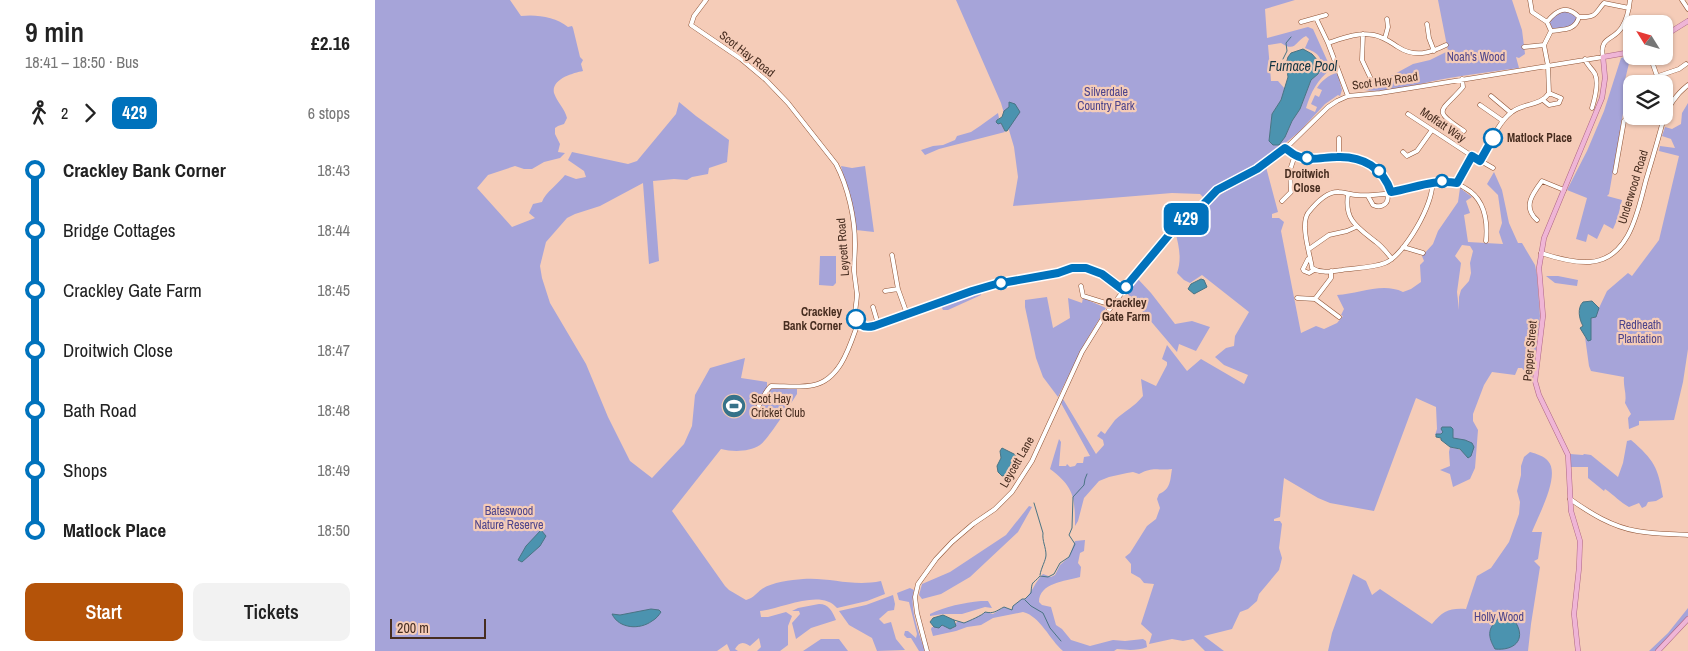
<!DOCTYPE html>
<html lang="en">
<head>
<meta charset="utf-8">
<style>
  body { margin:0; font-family:"Archivo Narrow",sans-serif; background:#f2f2f2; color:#222; height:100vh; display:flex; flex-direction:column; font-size:19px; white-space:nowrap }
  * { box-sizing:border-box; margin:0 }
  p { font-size:16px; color:#767676 }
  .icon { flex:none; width:28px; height:28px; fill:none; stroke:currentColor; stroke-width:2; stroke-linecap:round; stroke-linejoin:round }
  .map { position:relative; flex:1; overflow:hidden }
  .drawer { display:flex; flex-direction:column; background:#fff; width:375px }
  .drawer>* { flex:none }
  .badge { padding:0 10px; border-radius:8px; font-size:18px; line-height:32px }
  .needle { width:32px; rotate:307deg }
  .fabs { position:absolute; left:1248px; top:15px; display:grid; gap:10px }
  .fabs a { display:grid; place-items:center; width:50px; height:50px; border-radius:10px; background:#fff; box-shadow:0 1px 4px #0004; font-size:25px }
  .scale { position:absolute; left:15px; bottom:12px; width:96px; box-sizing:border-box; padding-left:5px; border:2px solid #472d20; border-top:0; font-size:14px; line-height:18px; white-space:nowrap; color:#472d20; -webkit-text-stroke:4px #f5ccb8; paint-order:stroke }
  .map>.badge { position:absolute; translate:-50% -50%; box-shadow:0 0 0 2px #fff }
  .legs { display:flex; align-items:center; gap:8px; height:55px; padding:0 25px; font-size:16px }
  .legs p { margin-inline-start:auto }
  .summary { display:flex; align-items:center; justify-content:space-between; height:85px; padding:0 25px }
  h1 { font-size:28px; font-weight:600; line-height:38px }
  .cta { display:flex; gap:10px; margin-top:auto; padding:10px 25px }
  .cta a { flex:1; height:58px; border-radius:10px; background:#b45309; color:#fff; font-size:20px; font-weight:600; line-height:58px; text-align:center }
  .cta a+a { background:#f2f2f2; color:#222 }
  ul { padding:0 25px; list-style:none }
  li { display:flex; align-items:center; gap:18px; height:60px; font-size:19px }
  li i { display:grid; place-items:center; width:8px; height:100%; margin:0 6px; background:currentColor }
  li i::after { content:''; width:12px; height:12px; margin:-6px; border:4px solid; border-radius:50%; background:#fff }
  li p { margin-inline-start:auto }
  li:first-child i { background:linear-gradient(#0000 50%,currentColor 0) }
  li:last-child i { background:linear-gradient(currentColor 50%,#0000 0) }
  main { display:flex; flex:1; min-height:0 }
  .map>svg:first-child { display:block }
  .green { fill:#a6a4d9; fill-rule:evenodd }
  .water { fill:#4b93af; stroke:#4a7484 }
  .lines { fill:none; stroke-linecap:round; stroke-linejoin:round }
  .stream { stroke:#4a7484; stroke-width:1 }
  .minor-casing { stroke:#8e5234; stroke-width:5 }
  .major-casing { stroke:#ae6684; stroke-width:5.5 }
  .minor { stroke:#fff; stroke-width:4 }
  .major { stroke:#efb5d6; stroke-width:4.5 }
  .line-1-casing { stroke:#fff; stroke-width:11 }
  .line-1 { stroke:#0072bc; stroke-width:8 }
  .stop-1-dot { fill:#fff; stroke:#0072bc; stroke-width:2.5 }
  .labels { text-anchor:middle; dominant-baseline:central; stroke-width:4.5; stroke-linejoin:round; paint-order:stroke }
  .street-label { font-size:12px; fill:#472d20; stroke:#f5ccb8 }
  .park-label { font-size:12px; fill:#4d448b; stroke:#f5ccb8 }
  .stop-label { font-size:12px; font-weight:bold; fill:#472d20; stroke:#f5ccb8 }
  .poi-label { font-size:12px; fill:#472d20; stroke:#f5ccb8; text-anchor:start }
  .water-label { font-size:14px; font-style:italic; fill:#163745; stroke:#f5ccb8 }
</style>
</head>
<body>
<main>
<section class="drawer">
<div class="summary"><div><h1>9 min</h1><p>18:41 – 18:50 · Bus</p></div><b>£2.16</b></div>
<div class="legs"><svg class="icon" aria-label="walk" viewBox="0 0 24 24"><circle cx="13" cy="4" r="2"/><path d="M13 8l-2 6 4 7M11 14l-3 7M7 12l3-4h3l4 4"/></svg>2<svg class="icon" aria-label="forward" viewBox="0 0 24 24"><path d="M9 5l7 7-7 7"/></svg><b class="badge" style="background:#0072bc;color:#fff">429</b><p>6 stops</p></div>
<ul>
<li><i style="color:#0072bc"></i><b>Crackley Bank Corner</b><p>18:43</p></li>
<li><i style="color:#0072bc"></i><span>Bridge Cottages</span><p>18:44</p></li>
<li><i style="color:#0072bc"></i><span>Crackley Gate Farm</span><p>18:45</p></li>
<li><i style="color:#0072bc"></i><span>Droitwich Close</span><p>18:47</p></li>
<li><i style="color:#0072bc"></i><span>Bath Road</span><p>18:48</p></li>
<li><i style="color:#0072bc"></i><span>Shops</span><p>18:49</p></li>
<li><i style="color:#0072bc"></i><b>Matlock Place</b><p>18:50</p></li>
</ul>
<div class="cta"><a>Start</a><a>Tickets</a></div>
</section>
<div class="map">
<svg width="1313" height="651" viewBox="0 0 1313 651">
  <rect width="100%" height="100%" fill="#f5ccb8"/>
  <!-- green -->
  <path class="green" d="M0 0H135L146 16C161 14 181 17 193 27L197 26 198 28 205 57 208 60 206 64 208 71C198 73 176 79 179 93 182 102 190 109 192 118L189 124 183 126 180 128V134L185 144 183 152 190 153 185 158 169 162 157 169H149L140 166 113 175 102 188 137 227 160 218 154 213 158 204 167 202C170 193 184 183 190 175L201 179 211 177 209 171 193 160 197 152 253 164 262 161 301 114 304 102 321 116 354 140 352 162 334 168 333 174 317 177 312 180 299 179 278 181 284 261 274 264 268 183 225 206 200 214 192 218 171 242 165 266 167 278 175 303 211 364 233 417 255 461 277 478 309 444 317 426 320 395 335 368 370 358 366 378 392 382V392L399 388H422V394C416 403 392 441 385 445 374 452 358 452 346 449L297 511 350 586 354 590 371 600C379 598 381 593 387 589 397 582 416 580 428 579 455 577 477 587 506 581L510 594 492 601 462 608C446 588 406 609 385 611L386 617H393L411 612 417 616 413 626V645L405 651H382L386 647 384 638 375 646C368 641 364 642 360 649L363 651H355L352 644 342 651H0Z
    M581 0H920L890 9 892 38 933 27 938 29 956 69C942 80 936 92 931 108L940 112 942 107 936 104 940 95 944 97 947 90 942 88C946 81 954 75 961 73L963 75 967 90 965 96 963 95 950 104 924 132 891 159 838 189 830 199 825 194 797 193 638 206 643 177 639 147 626 103ZM931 36 934 39 930 48C943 53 947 56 947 71L936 80 925 109 917 121 910 137 894 141 897 114 906 100 910 89 903 81H896L893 45 906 43C921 53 920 41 931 36Z
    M1063 0H1137L1147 30 1150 54 1144 58 1141 57 1144 68C1121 71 1097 74 1074 78 1047 82 1008 97 982 88L985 85 1003 83 1038 64 1055 60 1073 51Z
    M1193 9 1204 17 1199 27 1176 31 1172 22 1179 14Z
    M1256 55 1249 84 1251 85V96L1234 194 1232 196 1247 200 1242 220 1238 229 1229 224 1222 239 1213 234 1211 242 1201 239 1212 198 1192 190 1212 151 1229 111 1246 58Z
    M1313 103V349L1308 382 1299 420 1264 421V425L1254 429 1253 418 1256 414 1250 403C1252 394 1248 387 1249 377L1216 371 1214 366 1210 337 1213 341 1216 318 1224 308 1232 291 1253 273 1257 276 1284 240 1304 156 1284 151 1285 146 1300 148 1296 139 1287 136 1290 127 1297 129 1306 124 1307 113Z
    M623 113 624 118 622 120 626 123 630 132 564 149 550 155 546 150 558 146 568 145 580 140 582 136 596 132 605 126Z
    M466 166 477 168 490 166 499 232 481 230Z
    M891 167 903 212 897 214V218H904L909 222 906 231 926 333 941 326 949 329 962 323 968 316 966 315 969 309 962 295C984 294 1007 282 1028 292L1036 289 1046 282 1045 265 1049 261 1047 256 1058 244 1063 231 1083 202 1085 188 1097 197 1091 201 1095 213 1089 215 1093 242 1128 244 1124 232 1127 223 1123 195 1112 184 1119 172 1127 190 1134 223 1143 243H1147L1160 265 1162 275 1165 316 1158 376 1155 377 1147 368H1143L1140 375 1117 372 1109 385 1098 414V421L1103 430 1100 468 1095 479 1078 487 1075 474 1065 470 1075 466 1074 452 1075 447C1083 449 1088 449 1091 456H1096L1078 438 1068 432 1066 434 1060 435 1062 429 1061 407 1041 398 999 511 955 503 943 498 909 478 905 517 899 519V521H905L907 524 904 548 907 558 904 570 884 594 882 601 873 609 865 612 857 629 829 636 849 651H830L818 639 808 641 797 639 774 644 777 634 766 624 779 584 769 583 765 578 756 573V564L750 557 755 553 772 526 781 519 785 508 782 499 784 494C796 489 795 480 797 469 782 471 779 466 764 474L758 472 752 473 734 477 724 481 709 498 703 521 700 526C700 497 699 487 675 469L684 439 686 442 684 466H691L692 464 695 467 700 466 702 463H708L709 457 715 456 686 403 688 399 721 454 729 445 728 440 722 436 726 431 730 434C733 429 737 424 740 420 750 411 759 407 768 396L766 379 781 386 792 365V362L787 359 792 345 812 371 826 359 869 384 873 375 849 365 840 357 851 348 859 346 860 336 874 312 827 275 815 283 809 280 802 273C807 259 804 246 800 231L838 199ZM1087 245 1095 246 1098 251 1095 263 1096 273 1094 281 1086 290 1084 297V310L1082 292 1086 263 1080 256Z
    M445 256H461V283L458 286 444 285Z
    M1171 276H1183L1203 280 1202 286 1180 283Z
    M762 278 776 293 800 324 817 321 835 327 821 351 804 344 802 352 751 292Z
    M605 290 606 295 573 310H568L565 304Z
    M672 297 678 328 695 318 693 298 707 303 708 298 731 308 711 341 683 397 668 377 661 358 650 307V300Z
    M1256 440C1279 460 1283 467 1288 497L1281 501 1273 502 1271 506 1267 508 1264 503 1254 507C1245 502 1239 495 1230 489L1229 491 1213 478V467H1195V454L1208 455 1209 454 1216 455 1243 477 1248 463 1252 441Z
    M1155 452C1162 454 1169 456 1173 461 1186 475 1163 516 1157 532H1167L1163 559 1159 561 1165 567 1156 624 1153 651H953L957 633 978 574 991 581 997 595 1005 589 1057 624C1068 611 1074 608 1091 609L1102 576 1116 568 1134 542 1144 514 1145 502 1142 491 1146 475V466L1149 457Z
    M654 506 657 507 643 532 595 577 566 594 547 599 544 595 547 584 575 572 631 535Z
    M710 540 709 551 705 553 703 563 706 567 705 577C690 581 664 583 664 602L667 605 676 607 681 625 687 629 696 640 715 646 738 640 750 641 768 639 771 641 772 647C762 651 752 650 742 649L739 651H688C675 640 665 616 648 612L618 618 606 625 592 627 581 631 558 636 556 629 557 627H562L569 625 575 629 581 626V623L583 621 589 623C594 621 608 615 610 612L618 614 629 607 637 610 638 606 647 599H650C658 591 660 582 668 574L676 577 680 575 685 565 694 557 700 541Z
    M535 588 539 590C534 609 544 633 550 651H544L536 638H532L529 635 530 631H533L541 638 542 634 534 602 524 600 522 593Z
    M518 595 520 604 519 610 513 611 504 619 509 624 516 622 521 639 530 650 502 651 497 638 474 625 464 611 491 605Z
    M606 601H613L617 608 610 607 587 614H568L555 616V614C571 606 588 603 606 601Z
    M444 604C454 604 457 611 461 620L436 628 421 639 417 623 425 614 424 611H417L423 608Z
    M1313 608V617L1281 651H1274L1293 633Z
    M446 639H464L473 651H428Z"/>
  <!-- water -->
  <path class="water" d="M928 49 937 54 944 62 945 70 943 74 936 80 925 109 917 121 910 137 904 145H898L894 141 897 114 906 100 913 77 911 64 913 57 916 53Z
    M634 102 640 104 645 112 632 131H630L626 123 623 124 621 122 622 120 627 117 629 111 634 107Z
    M826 279 829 280 832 287 819 294 813 289 816 284Z
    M1217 301 1224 308 1221 317 1216 318V340L1213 341 1205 328 1208 326C1204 319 1202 308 1208 302Z
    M1067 427H1076L1078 429V438L1090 440 1097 443 1099 447 1096 456 1093 458 1085 449 1075 447 1066 440V438L1061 437V434H1066L1068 432 1066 429Z
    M627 448 641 455 643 458C642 469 638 475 627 476L623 472 622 466 626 458 625 451Z
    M166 530 171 536 165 546 147 562 143 560 151 546Z
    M276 609 284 610 286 612C284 615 281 619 277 621 265 630 244 629 237 614L245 615Z
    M568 615 579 620 581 626 575 629 567 625 564 628 559 627 555 622 558 618Z
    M1123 619 1132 620 1141 623C1151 640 1139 651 1120 649 1113 637 1112 629 1123 619Z"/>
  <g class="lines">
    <!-- stream -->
    <path class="stream" d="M908 59 912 51 911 43 916 37
      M659 503 668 533C667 541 671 547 671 555 671 560 666 568 665 575
      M650 600 656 606 668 613 675 628 686 641
      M579 620 589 623C594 621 608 615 610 612 619 614 621 611 629 607L637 610 638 606 647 599H650L656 593C657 580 657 585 665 576L673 577 679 574 685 563 694 557 700 544 694 535 697 528 698 497 709 485 710 479 712 474"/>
    <!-- minor casing -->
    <g class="minor-casing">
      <path id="minor" d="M331 0 319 16 316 25 366 59 391 80 413 103 461 164C473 187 480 218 480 244 480 253 479 262 479 271 480 279 481 287 482 294 482 303 478 314 482 321 486 328 493 327 499 326L597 291 621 284 683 273 697 268H711L727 274 749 290
        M1307 0 1313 9
        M941 18 953 43 973 96
        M926 22 951 15
        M1172 22C1182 9 1192 5 1204 17 1222 18 1220 13 1229 3L1254 8
        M1052 24 1054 38 1059 51
        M1176 31C1189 29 1200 31 1204 17
        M988 34 987 60 996 79
        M1010 38 1013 27 1012 19
        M953 43C968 38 983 32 999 35 1009 37 1015 42 1023 47 1040 58 1055 53 1071 45
        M1149 47 1169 45
        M1275 56 1282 76
        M1210 59C1212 66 1217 68 1220 74 1224 83 1220 98 1217 108
        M1087 79 1088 87C1067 112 1055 109 1089 131
        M1260 84 1304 69 1311 64
        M1254 86 1256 85
        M1116 96 1135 112
        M1168 100 1174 105 1184 103 1186 98 1174 93
        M1105 105 1128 121
        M1033 114 1097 156 1118 168
        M1272 116 1288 121
        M964 138V157
        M911 148C918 153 925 158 935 159 944 160 953 157 962 157 988 156 1008 168 1016 192
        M1028 152 1032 156 1042 151 1057 130
        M1105 161C1113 146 1124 121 1137 112 1148 103 1166 106 1174 93L1173 66 1169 45 1176 31 1172 22 1157 12 1155 0
        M1240 172 1249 121 1256 114
        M1057 182C1060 202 1029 256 1010 263 997 268 981 268 967 270 957 271 946 274 937 268 935 254 925 225 933 213 940 204 952 191 964 192 970 192 976 195 982 195 991 196 1000 195 1009 194 1018 193 1027 191 1035 189 1045 187 1055 182 1065 181 1074 180 1082 183 1090 188 1110 199 1113 220 1111 241
        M1082 183 1097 156
        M973 194C969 220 982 227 1001 242 1007 246 1012 253 1017 259
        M993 196 998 205C1007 209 1015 203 1012 194
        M907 201 916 192 915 170 920 155
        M1162 220C1147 207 1158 193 1167 181L1189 190
        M1028 247 1048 253
        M934 249 954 235 972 231 981 227
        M1166 253C1181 258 1198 263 1215 262 1255 259 1263 210 1271 180 1277 160 1283 140 1288 121 1294 106 1300 95 1313 85
        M517 255 523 289 532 314
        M935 258 933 259 928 269 929 271 934 273 939 270
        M706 286 708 296 737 305
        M510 291 523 289
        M922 298 940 299 964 317
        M940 299 956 278V271
        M498 307 503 324
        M379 415C385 406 388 393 396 386 411 386 425 388 439 385 466 379 475 345 483 323
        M1195 499C1215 513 1237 527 1262 531 1278 534 1296 534 1313 535
        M552 651 542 613 540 597 543 584 561 559 577 542 598 524 620 509 637 492 657 461 707 352 728 318 749 290 799 229 824 209 843 190 882 169 894 161 911 148 953 107 962 101 973 96 1005 93 1228 57C1224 36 1239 41 1247 27 1252 19 1254 9 1255 0"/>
    </g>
    <!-- major casing -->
    <g class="major-casing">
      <path id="major" d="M1289 36 1313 21
        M1203 651 1199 614 1204 568 1205 541 1196 511 1193 455 1164 395 1160 381 1168 316 1164 268 1169 238 1227 98 1230 78 1228 57 1256 52
        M1283 651 1313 619"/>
    </g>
    <!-- minor -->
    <use href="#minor" class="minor"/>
    <!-- major -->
    <use href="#major" class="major"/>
  </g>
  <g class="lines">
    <!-- line-1 casing -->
    <g class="line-1-casing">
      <path id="line-1" d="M481 319C485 327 491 328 499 326L597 291 621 284 683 273 697 268H711L727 274 748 290 799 229 824 209 842 190 882 169 910 148C913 150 916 153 920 155 933 162 948 157 962 157 988 156 1008 168 1016 192 1040 188 1058 179 1082 183L1097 156 1105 161 1118 138"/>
    </g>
    <!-- line-1 -->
    <use href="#line-1" class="line-1"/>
  </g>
  <!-- icons -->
  <defs>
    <g id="stadium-disc" transform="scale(1.25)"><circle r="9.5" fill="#367289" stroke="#f5ccb8"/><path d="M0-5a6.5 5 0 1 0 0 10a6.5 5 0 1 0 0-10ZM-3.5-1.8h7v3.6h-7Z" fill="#fff"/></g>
  </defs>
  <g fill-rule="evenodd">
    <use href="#stadium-disc" x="359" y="406"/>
  </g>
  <!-- markers -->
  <g class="stop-1-dot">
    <circle cx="1118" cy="138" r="9"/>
    <circle cx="932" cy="158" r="6"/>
    <circle cx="1004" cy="171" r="6"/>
    <circle cx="1067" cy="181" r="6"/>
    <circle cx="626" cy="283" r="6"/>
    <circle cx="751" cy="287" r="6"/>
    <circle cx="481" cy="319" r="9"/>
  </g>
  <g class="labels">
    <!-- street labels -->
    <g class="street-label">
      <text transform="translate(372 54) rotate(38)">Scot Hay Road</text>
      <text transform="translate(1010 81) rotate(-8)">Scot Hay Road</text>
      <text transform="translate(1068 125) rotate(34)">Moffatt Way</text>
      <text transform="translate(1258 187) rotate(-73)">Underwood Road</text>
      <text transform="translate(468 247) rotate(-94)">Leycett Road</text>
      <text transform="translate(1155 351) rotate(-85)">Pepper Street</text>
      <text transform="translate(642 462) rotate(-60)">Leycett Lane</text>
    </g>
    <!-- park labels -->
    <g class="park-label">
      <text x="1101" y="57">Noah's Wood</text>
      <text x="731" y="92">Silverdale<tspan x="731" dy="14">Country Park</tspan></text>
      <text x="1265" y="325">Redheath<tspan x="1265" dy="14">Plantation</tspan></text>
      <text x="134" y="511">Bateswood<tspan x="134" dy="14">Nature Reserve</tspan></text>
      <text x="1124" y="617">Holly Wood</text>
    </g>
    <!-- stop labels -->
    <g class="stop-label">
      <text x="1132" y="138" text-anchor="start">Matlock Place</text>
      <text x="932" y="174">Droitwich<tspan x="932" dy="14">Close</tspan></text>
      <text x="751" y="303">Crackley<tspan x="751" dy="14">Gate Farm</tspan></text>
      <text x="467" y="312" text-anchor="end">Crackley<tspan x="467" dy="14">Bank Corner</tspan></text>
    </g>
    <!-- poi labels -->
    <g class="poi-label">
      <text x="376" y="399">Scot Hay<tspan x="376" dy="14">Cricket Club</tspan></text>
    </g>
    <!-- water labels -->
    <g class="water-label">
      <text x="928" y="66">Furnace Pool</text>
    </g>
  </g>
</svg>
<div class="fabs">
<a><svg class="needle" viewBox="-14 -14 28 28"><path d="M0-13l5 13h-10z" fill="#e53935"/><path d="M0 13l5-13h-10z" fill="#767676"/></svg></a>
<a><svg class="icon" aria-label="layers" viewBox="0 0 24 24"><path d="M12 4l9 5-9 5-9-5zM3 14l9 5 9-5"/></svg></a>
</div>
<div class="scale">200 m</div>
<b class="badge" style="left:811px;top:219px;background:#0072bc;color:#fff">429</b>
</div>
</main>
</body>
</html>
